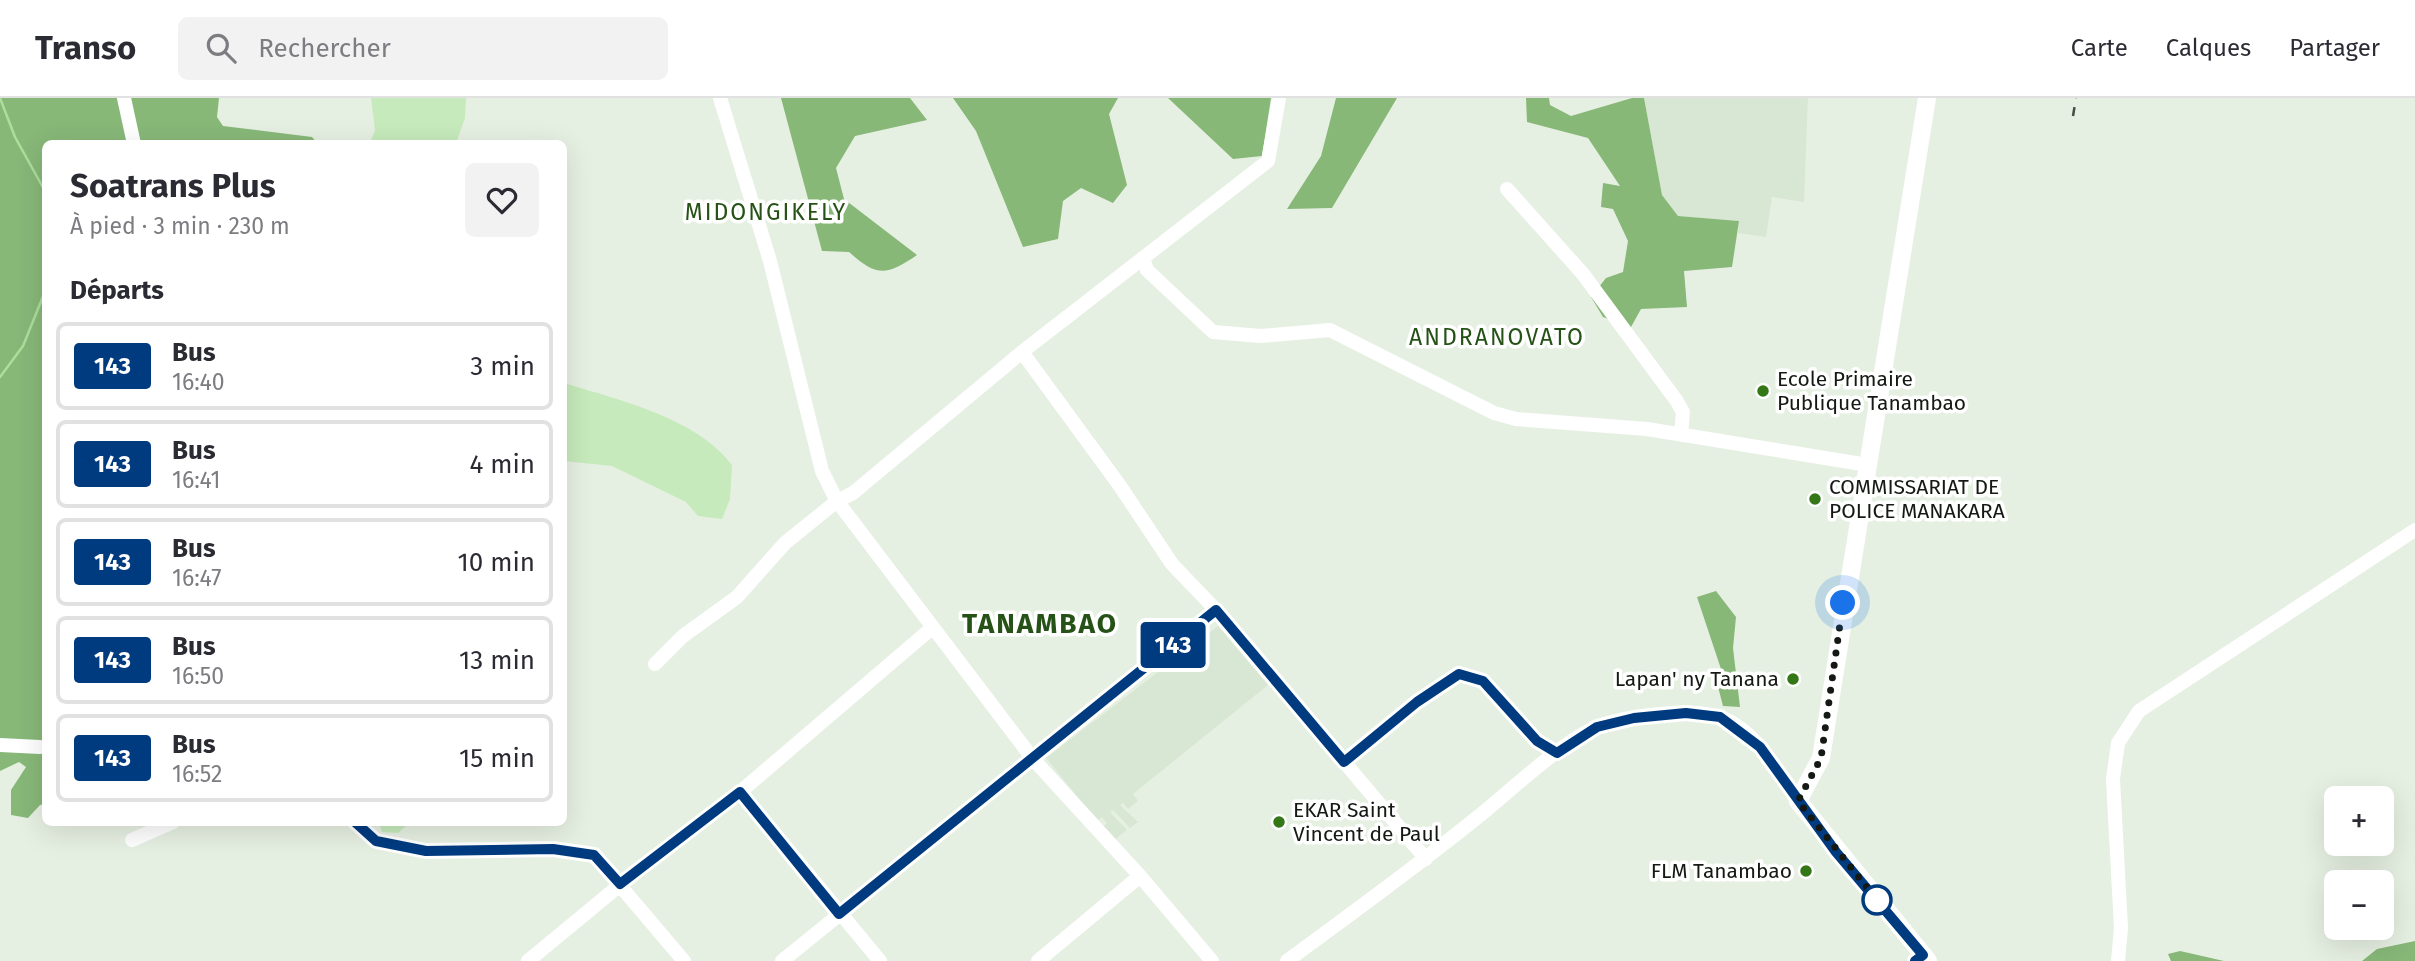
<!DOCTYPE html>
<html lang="fr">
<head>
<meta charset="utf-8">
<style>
  body { margin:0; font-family:"Fira Sans",sans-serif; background:#f2f2f3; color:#2b2b33; height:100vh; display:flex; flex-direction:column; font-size:26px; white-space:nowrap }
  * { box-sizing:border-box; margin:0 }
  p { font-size:23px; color:#7c7c81 }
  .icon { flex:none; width:38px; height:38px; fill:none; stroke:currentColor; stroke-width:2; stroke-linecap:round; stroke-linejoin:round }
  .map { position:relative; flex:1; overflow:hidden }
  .details { position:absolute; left:42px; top:42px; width:525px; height:686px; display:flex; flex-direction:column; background:#fff; border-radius:10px; box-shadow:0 7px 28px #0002 }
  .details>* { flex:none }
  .badge { padding:0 14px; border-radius:5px; font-size:24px; line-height:46px }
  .buttons { position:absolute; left:2324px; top:688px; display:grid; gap:14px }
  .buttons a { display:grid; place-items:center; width:70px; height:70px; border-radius:10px; background:#fff; box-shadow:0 7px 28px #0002; font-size:35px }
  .you { position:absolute; width:35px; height:35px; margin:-18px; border:5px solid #fff; border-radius:50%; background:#1a73e8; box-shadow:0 0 0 10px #1a73e833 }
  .map>.badge { position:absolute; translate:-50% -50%; box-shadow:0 0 0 4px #fff }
  h2 { padding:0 28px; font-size:26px; line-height:63px }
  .round { display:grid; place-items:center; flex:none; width:74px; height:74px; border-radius:10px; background:#f2f2f3 }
  .summary { display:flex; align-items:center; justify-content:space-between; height:119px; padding:0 28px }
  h1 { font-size:33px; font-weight:700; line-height:52px }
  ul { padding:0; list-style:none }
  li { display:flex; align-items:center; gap:21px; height:88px; margin:0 14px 10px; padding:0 14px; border:4px solid #e1e1e2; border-radius:10px }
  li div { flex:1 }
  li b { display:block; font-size:26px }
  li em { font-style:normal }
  li .badge { min-width:77px; font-weight:700; text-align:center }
  header { display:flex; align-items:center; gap:42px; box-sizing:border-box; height:98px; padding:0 35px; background:#fff; border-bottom:2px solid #e1e1e2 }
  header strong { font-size:33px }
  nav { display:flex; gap:38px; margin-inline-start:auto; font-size:24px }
  .search { width:490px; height:63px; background:#f2f2f3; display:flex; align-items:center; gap:18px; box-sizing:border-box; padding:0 24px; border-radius:10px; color:#7c7c81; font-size:26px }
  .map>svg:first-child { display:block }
  .built { fill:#d8e7d3 }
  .green { fill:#c6eabb }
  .forest { fill:#87b878 }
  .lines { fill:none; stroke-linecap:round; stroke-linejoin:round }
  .stream { stroke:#acde9c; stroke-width:2.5 }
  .minor { stroke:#fff; stroke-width:14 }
  .major { stroke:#fff; stroke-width:18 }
  .rail { stroke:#464b44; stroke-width:2.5; stroke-dasharray:9 9; stroke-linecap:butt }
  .line-casing { stroke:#fff; stroke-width:16 }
  .line { stroke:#003b80; stroke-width:10 }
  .walk { stroke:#151914; stroke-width:7; stroke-dasharray:0 12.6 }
  .poi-dot { fill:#347716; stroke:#fff; stroke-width:2.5 }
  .stop-dot { fill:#fff; stroke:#003b80; stroke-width:3.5 }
  .labels { text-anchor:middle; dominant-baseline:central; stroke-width:7; stroke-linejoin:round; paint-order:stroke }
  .poi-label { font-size:21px; fill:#151914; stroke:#fff; text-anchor:start }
  .neighbourhood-label { font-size:23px; letter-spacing:2px; fill:#275217; stroke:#fff }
  .district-label { font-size:28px; font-weight:bold; letter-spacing:2px; fill:#275217; stroke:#fff }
</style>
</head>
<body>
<header>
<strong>Transo</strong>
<div class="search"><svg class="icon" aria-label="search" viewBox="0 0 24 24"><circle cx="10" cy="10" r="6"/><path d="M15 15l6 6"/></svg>Rechercher</div>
<nav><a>Carte</a><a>Calques</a><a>Partager</a></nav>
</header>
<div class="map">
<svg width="2415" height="863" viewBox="0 0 2415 863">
  <rect width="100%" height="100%" fill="#e6f0e2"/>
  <!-- built -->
  <path class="built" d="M1644 0H1808L1804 104 1772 99 1766 139 1738 135 1739 123 1678 118 1662 97Z
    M1218 528 1268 587 1133 696 1138 703 1128 711 1123 705 1120 707 1138 724 1130 730 1113 712 1110 714 1127 732 1113 743 1102 730 1107 725 1102 719 1097 723 1046 660Z"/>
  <!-- green -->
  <path class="green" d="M371 0H466L465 20 456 45H370L375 32Z
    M564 285C619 302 697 320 732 367L730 401 722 421 698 418 686 404 612 368 564 363Z
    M379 725V724L409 725 398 735 382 734Z"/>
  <!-- forest -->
  <path class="forest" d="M0 0H219L217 19 223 28 312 39 317 45 46 46 45 706 40 707 28 720 11 717V692L26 669 19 664 0 673Z
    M781 0H910L927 22 855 38 836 70 844 101 917 157C886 178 877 179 849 154L822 153Z
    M953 0H1118L1109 16 1127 87 1113 105 1081 90 1063 103 1058 141 1023 149 976 33Z
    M1168 0H1271L1262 58 1233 61Z
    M1336 0H1397L1332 110 1287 111 1321 58Z
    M1526 0H1549L1550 7 1571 18 1632 0H1644L1662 97 1678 118 1739 123 1732 169 1684 173 1687 209 1641 211 1631 229 1603 219 1591 199 1606 180 1623 174 1628 143 1613 111 1601 109 1603 85 1620 88 1588 40 1527 24Z
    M1716 493 1736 519 1733 550 1740 609 1723 608 1716 581 1721 571 1697 499Z
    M2415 843V863H2362L2377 851Z
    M2180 853 2224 863H2171L2168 856Z"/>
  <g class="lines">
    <!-- stream -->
    <path class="stream" d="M0 0 15 39 46 95
      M0 279 23 248 46 191"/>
    <!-- minor -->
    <path class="minor" d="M124 0 134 46
      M1507 91 1583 176 1676 302 1683 314 1681 337
      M1143 160 1147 172 1213 234 1261 238 1330 232 1494 315 1516 321 1647 331 1868 367
      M1022 254 1268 63 1279 0
      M655 566 683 538 737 499 785 445 837 403 822 373 770 163 720 0
      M0 647 40 649
      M1344 664 1417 604 1459 576 1483 583 1537 644 1557 655
      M740 694 880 863
      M355 724 376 743 426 753 553 751 594 757 684 863
      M132 742 173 724
      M528 863 620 787 740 694 932 530
      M782 863 1216 512
      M1038 863 1140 778
      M1212 863 1140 778 1033 661 837 403 853 395 1022 254 1120 388 1172 466 1216 512 1426 761
      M1287 863C1352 815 1416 769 1479 718 1509 694 1564 642 1597 629 1627 617 1688 610 1719 619 1755 630 1778 674 1798 703
      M2118 863 2121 830 2113 681 2118 645 2139 613 2415 432"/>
    <!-- major -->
    <path class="major" d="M1927 0 1821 660 1798 703 1928 863"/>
    <!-- rail -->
    <path class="rail" d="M2073 18 2076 0"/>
  </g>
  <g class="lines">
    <!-- line casing -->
    <g class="line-casing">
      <path id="line" d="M355 724 376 743 426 753 553 751 594 757 620 786 740 694 839 816 1216 512 1344 664 1417 604 1459 576 1483 583 1537 643 1557 655 1597 629 1634 620 1686 615 1720 619 1760 649 1836 754 1923 857 1915 863"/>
    </g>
    <!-- line -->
    <use href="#line" class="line"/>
    <!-- walk -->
    <path class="walk" d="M1843 505 1821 660 1798 703 1877 802"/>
  </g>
  <!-- markers -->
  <g class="poi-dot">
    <circle cx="1763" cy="293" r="7"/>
    <circle cx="1815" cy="401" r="7"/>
    <circle cx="1793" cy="581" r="7"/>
    <circle cx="1279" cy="724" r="7"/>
    <circle cx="1806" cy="773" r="7"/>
  </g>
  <circle class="stop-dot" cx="1877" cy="802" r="14"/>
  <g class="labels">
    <!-- poi labels -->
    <g class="poi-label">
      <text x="1777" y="281">Ecole Primaire<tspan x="1777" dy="24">Publique Tanambao</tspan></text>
      <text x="1829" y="389">COMMISSARIAT DE<tspan x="1829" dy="24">POLICE MANAKARA</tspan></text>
      <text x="1779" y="581" text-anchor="end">Lapan' ny Tanana</text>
      <text x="1293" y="712">EKAR Saint<tspan x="1293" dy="24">Vincent de Paul</tspan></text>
      <text x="1792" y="773" text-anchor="end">FLM Tanambao</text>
    </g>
    <!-- neighbourhood labels -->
    <g class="neighbourhood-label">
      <text x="766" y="114">MIDONGIKELY</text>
      <text x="1497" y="239">ANDRANOVATO</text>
    </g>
    <!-- district labels -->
    <g class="district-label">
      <text x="1040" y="525">TANAMBAO</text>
    </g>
  </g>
</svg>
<div class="buttons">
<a>+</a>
<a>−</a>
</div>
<div class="you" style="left:1843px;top:505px"></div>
<b class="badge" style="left:1173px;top:547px;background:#003b80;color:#fff">143</b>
<section class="details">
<div class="summary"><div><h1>Soatrans Plus</h1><p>À pied · 3 min · 230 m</p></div><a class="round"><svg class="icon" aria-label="heart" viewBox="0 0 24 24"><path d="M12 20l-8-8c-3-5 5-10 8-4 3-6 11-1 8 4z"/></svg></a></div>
<h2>Départs</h2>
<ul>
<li><span class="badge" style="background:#003b80;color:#fff">143</span><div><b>Bus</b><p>16:40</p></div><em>3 min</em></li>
<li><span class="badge" style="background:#003b80;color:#fff">143</span><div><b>Bus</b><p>16:41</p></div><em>4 min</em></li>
<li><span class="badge" style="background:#003b80;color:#fff">143</span><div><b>Bus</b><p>16:47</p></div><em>10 min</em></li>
<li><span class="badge" style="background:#003b80;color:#fff">143</span><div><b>Bus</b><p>16:50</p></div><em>13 min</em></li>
<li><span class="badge" style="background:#003b80;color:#fff">143</span><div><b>Bus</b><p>16:52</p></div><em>15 min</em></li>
</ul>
</section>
</div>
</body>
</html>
